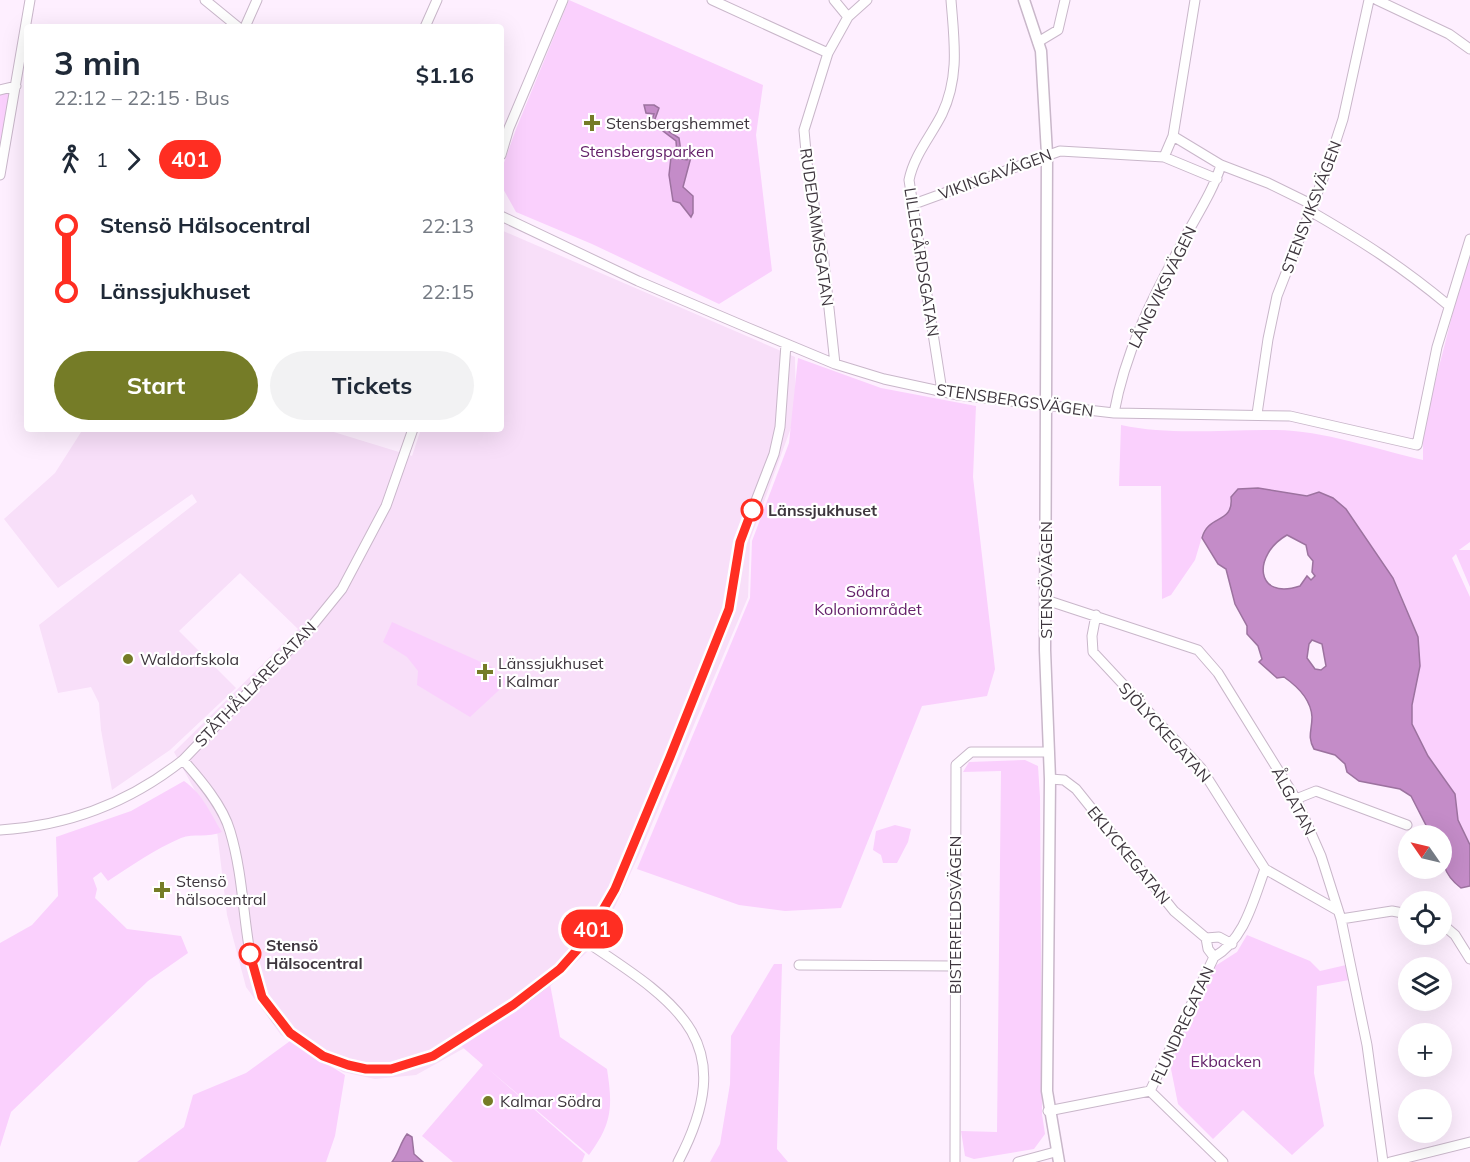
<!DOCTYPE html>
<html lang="en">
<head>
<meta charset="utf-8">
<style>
  body { margin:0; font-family:Mulish,sans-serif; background:#f2f2f3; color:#1f2937; height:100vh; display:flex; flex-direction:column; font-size:22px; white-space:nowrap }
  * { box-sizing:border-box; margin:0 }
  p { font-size:20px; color:#747a83 }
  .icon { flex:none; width:33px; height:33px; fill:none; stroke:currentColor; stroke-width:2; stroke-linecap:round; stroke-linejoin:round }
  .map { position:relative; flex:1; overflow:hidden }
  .drawer { position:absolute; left:24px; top:24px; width:480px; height:408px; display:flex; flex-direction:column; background:#fff; border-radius:6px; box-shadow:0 6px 24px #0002 }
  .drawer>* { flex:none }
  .badge { padding:0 12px; border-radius:20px; font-size:21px; line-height:39px }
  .needle { width:39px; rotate:304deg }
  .controls { position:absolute; left:1398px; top:825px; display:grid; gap:12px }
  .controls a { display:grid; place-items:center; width:54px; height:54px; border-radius:50%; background:#fff; box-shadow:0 6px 24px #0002; font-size:30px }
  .map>.badge { position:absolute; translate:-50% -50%; box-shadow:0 0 0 3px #fff }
  .legs { display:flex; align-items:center; gap:9px; height:66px; padding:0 30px; font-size:20px }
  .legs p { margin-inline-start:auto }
  .head { display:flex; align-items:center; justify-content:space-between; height:102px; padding:0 30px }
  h1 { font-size:33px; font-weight:700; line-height:45px }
  .primary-button { display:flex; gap:12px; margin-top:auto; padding:12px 30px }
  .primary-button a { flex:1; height:69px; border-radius:36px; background:#757c27; color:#fff; font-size:24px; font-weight:700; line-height:69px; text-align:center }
  .primary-button a+a { background:#f2f2f3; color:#1f2937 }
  ul { padding:0 30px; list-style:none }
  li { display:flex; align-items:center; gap:21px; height:66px; font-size:22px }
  li i { display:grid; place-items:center; width:9px; height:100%; margin:0 8px; background:currentColor }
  li i::after { content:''; width:15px; height:15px; margin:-8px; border:4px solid; border-radius:50%; background:#fff }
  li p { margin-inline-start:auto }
  li:first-child i { background:linear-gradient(#0000 50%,currentColor 0) }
  li:last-child i { background:linear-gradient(currentColor 50%,#0000 0) }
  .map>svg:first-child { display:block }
  .built { fill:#f8dff9 }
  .green { fill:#fad0fd }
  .water { fill:#c48cc8; stroke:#9c729f; stroke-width:1.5; fill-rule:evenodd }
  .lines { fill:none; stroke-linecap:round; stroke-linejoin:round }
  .minor-casing { stroke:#c9b7ca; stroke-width:11 }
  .tertiary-casing { stroke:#c9b7ca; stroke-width:13 }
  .minor { stroke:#fff; stroke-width:9 }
  .tertiary { stroke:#fff; stroke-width:10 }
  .line-1-casing { stroke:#fff; stroke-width:14 }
  .line-1 { stroke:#ff2e22; stroke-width:9 }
  .poi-dot { fill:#757c27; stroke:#fff; stroke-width:2 }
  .stop-1-dot { fill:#fff; stroke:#ff2e22; stroke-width:3 }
  .labels { text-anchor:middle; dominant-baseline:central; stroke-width:4.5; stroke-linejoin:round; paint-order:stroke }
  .poi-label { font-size:16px; fill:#3e363e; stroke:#fff; text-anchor:start }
  .park-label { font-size:16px; fill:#65226b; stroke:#fff }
  .street-label { font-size:16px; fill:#3e363e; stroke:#fff }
  .stop-label { font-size:16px; font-weight:bold; fill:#3e363e; stroke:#fff; text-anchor:start }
</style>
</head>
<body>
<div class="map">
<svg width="1470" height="1162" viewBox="0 0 1470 1162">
  <rect width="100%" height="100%" fill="#feefff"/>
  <!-- built -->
  <path class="built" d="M501 230 795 357 796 414 750 540 748 597 639 855 599 941 531 1004 468 1046 416 1075 375 1079 343 1072 281 1035 246 987 227 915 217 831 174 752 298 629 240 573 179 631 236 688 170 750 112 790 101 730 99 703 91 687 58 693 39 625 197 502 192 494 58 588 4 519 55 473 83 429H324L412 456 421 429H501Z"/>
  <!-- green -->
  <path class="green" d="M569 0 763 85 756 135 772 271 719 304 592 244 516 212 501 185V171L516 129Z
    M10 91 0 150V95Z
    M1470 246V542L1459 550H1470V587L1456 554 1452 558 1470 597V845L1458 820 1455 794 1428 756 1412 724V705L1420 666 1418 636 1398 588 1346 509 1319 492 1307 496 1258 488 1232 507 1229 513 1204 530 1195 560 1171 595 1162 599 1161 486H1119L1121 425C1172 436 1224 429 1276 430 1322 430 1378 450 1423 460V429Z
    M798 358 881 388 976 406 973 477 995 669 987 696 922 706 841 908 785 911 739 905 637 869 750 598 752 541 789 443Z
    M392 622 492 667 497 676 511 679 470 717 417 685 418 671 407 657 383 642Z
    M1025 760 1038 766 1040 797 1042 1114 1045 1134 1034 1149 974 1159 965 1156 961 1131 997 1132 1001 771 963 772 969 762Z
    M184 781C203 794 210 813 222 832 208 838 194 833 181 838 155 849 131 866 108 881L101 872 93 878 97 889 95 898 127 929 181 936 188 953 148 981 11 1112 0 1147V943L32 925 58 896 56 837 131 811Z
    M895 825 911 829 908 842 897 863H883L881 855 873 850 876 831Z
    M1247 935 1310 961 1320 971 1346 965 1349 980 1317 986 1314 1073 1324 1126 1292 1155 1243 1110 1213 1139 1178 1104 1170 1064 1212 968 1237 952Z
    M774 964H782L777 1149 788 1162H710L720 1144 730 1084 731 1036Z
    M550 984 560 1037 607 1069C613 1107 612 1124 589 1155L486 1067 585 1154 582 1162H453L422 1136 483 1065 460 1045Z
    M290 1041 345 1075 335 1136 326 1162H137L184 1127 193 1095 246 1073Z"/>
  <!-- water -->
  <path class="water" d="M654 105 659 108 654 122 679 138 682 159 687 160 690 154 691 157 683 187 693 196V213L691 217 680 203 673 201 669 175 671 157 677 154 676 141 651 122 654 114 646 113 644 105Z
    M1258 488 1307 496 1319 492 1333 498 1346 509 1393 578 1418 637 1420 666 1412 705V724L1428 756 1455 794 1458 820 1470 845V886L1461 888C1441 873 1442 859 1442 836L1431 835 1411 796 1400 789 1359 781 1347 772 1345 764 1335 755 1314 749C1307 737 1312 730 1312 717 1311 700 1297 686 1284 677L1277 678 1259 662 1262 659 1258 646 1247 634V626L1235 604 1226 569 1218 564 1202 538C1208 514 1234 524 1231 497L1238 489ZM1287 535 1306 545 1308 555 1313 561 1312 572 1315 576 1311 580 1307 576 1300 586C1255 601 1252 555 1287 535ZM1312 640 1322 644 1326 666 1321 670 1315 669 1307 658 1309 644Z
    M407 1134 412 1137 414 1154 423 1162H392C399 1153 400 1143 407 1134Z"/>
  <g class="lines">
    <!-- minor casing -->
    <g class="minor-casing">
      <path id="minor" d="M205 0 238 27
        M712 0 828 53
        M834 0 848 17
        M1377 0 1449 34 1470 49
        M245 27 257 0
        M425 27 437 0
        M1038 42 1058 30 1065 0
        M0 90 16 86
        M1173 136 1221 165 1268 183 1313 205
        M501 155 509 128 563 0
        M1164 157 1173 136 1195 0
        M0 175 30 0
        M914 204 1060 151 1164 157 1217 179
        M1310 211C1362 241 1401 266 1448 305
        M501 216 638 281 746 327 835 364 884 379 958 395 1114 413 1290 416 1417 445 1437 347 1470 239
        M835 364 824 262 807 163 804 130 828 53 848 17 867 0
        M942 391 909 180C914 155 931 136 942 114 960 76 954 40 951 0
        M1114 413C1125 353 1151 300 1180 247 1194 219 1212 194 1221 165
        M1257 414 1268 339 1277 296 1326 171 1343 119 1369 0
        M1046 600 1198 650 1218 673 1296 799 1321 856 1341 919 1367 1045 1383 1162
        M1096 615 1092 636 1093 652 1201 768 1265 869 1337 910
        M183 760C200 779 223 806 230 831 258 924 226 1018 338 1062 375 1076 415 1068 447 1048 490 1020 541 993 574 954 591 935 602 911 615 889L729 609 740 542 774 454 780 427 786 344
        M1050 779 1064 780 1076 789 1174 911 1206 938 1219 937 1232 944
        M1296 799 1316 791 1407 825
        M0 830C68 826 130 802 183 760L312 626 342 589 386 506 413 429
        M1341 919 1392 911 1408 914
        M1442 924 1455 935 1470 959
        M1206 938 1208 949 1214 957
        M585 941C680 1004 741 1042 678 1162
        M799 965 954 966
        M1150 1091 1214 957C1245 939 1253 901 1265 869
        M1150 1091 1223 1162
        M1048 1111 1150 1091
        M955 1162 956 765 971 752H1049
        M1018 1162 1055 1152
        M1390 1162 1470 1142"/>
    </g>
    <!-- tertiary casing -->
    <g class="tertiary-casing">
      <path id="tertiary" d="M1024 0 1041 51 1047 154 1045 650 1050 779 1047 1091 1059 1162"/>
    </g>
    <!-- minor -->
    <use href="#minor" class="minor"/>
    <!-- tertiary -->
    <use href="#tertiary" class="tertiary"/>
  </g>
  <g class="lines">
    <!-- line-1 casing -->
    <g class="line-1-casing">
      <path id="line-1" d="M250 954 262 997 290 1033 323 1056 348 1065 366 1069H391L433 1056 513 1005 560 969 585 941 615 889 670 757 729 609 740 542 752 510"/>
    </g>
    <!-- line-1 -->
    <use href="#line-1" class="line-1"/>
  </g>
  <!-- markers -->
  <g class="poi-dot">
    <path d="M589 114h6v6h6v6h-6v6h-6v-6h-6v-6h6z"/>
    <circle cx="128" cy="659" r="6"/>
    <path d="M482 663h6v6h6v6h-6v6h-6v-6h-6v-6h6z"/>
    <path d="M159 881h6v6h6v6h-6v6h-6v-6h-6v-6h6z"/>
    <circle cx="488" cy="1101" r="6"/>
  </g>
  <g class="stop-1-dot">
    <circle cx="752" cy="510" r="10"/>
    <circle cx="250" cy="954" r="10"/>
  </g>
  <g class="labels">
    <!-- poi labels -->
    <g class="poi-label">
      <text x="606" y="123">Stensbergshemmet</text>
      <text x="140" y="659">Waldorfskola</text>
      <text x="498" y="663">Länssjukhuset<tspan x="498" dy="18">i Kalmar</tspan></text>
      <text x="176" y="881">Stensö<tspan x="176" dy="18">hälsocentral</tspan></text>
      <text x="500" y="1101">Kalmar Södra</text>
    </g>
    <!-- park labels -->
    <g class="park-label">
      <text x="647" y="151">Stensbergsparken</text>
      <text x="868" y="591">Södra<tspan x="868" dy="18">Koloniområdet</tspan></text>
      <text x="1226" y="1061">Ekbacken</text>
    </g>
    <!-- street labels -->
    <g class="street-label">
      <text transform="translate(995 174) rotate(-20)">VIKINGAVÄGEN</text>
      <text transform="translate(1311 207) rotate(-69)">STENSVIKSVÄGEN</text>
      <text transform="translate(817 227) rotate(82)">RUDEDAMMSGATAN</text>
      <text transform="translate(922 262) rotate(81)">LILLEGÅRDSGATAN</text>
      <text transform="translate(1162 287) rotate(-64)">LÅNGVIKSVÄGEN</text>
      <text transform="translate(1015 400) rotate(8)">STENSBERGSVÄGEN</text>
      <text transform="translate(1046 580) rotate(-90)">STENSÖVÄGEN</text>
      <text transform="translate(255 684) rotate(-46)">STÅTHÅLLAREGATAN</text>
      <text transform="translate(1165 732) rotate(48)">SJÖLYCKEGATAN</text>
      <text transform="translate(1294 801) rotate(62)">ÅLGATAN</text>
      <text transform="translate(1129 855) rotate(51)">EKLYCKEGATAN</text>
      <text transform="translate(955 915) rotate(-90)">BISTERFELDSVÄGEN</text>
      <text transform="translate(1182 1025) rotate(-65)">FLUNDREGATAN</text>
    </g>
    <!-- stop labels -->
    <g class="stop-label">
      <text x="768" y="510">Länssjukhuset</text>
      <text x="266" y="945">Stensö<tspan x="266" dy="18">Hälsocentral</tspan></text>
    </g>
  </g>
</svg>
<div class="controls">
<a><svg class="needle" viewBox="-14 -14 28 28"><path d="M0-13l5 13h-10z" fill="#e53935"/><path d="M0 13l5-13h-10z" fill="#747a83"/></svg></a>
<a><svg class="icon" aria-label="locate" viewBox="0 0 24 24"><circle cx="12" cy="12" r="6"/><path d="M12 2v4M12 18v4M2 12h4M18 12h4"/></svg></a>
<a><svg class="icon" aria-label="layers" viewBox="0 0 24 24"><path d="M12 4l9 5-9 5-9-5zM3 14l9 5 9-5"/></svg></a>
<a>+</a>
<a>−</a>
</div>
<b class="badge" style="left:592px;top:929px;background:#ff2e22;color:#fff">401</b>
<section class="drawer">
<div class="head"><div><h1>3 min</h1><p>22:12 – 22:15 · Bus</p></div><b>$1.16</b></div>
<div class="legs"><svg class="icon" aria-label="walk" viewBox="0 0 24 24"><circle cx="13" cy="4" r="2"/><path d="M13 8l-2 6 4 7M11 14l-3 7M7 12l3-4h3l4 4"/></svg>1<svg class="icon" aria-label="forward" viewBox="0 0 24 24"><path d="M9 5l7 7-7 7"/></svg><b class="badge" style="background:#ff2e22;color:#fff">401</b></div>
<ul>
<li><i style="color:#ff2e22"></i><b>Stensö Hälsocentral</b><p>22:13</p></li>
<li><i style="color:#ff2e22"></i><b>Länssjukhuset</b><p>22:15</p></li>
</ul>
<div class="primary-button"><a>Start</a><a>Tickets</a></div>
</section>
</div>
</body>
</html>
